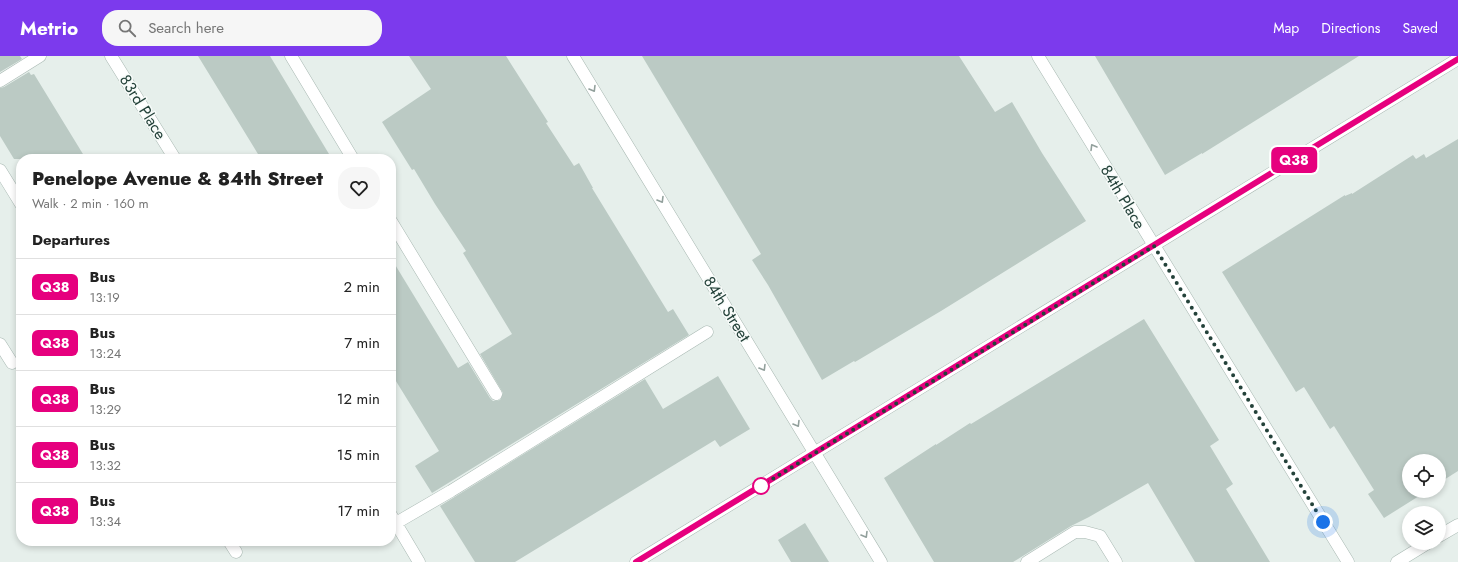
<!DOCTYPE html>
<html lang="en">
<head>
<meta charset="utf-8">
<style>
  body { margin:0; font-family:Jost,sans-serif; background:#f6f6f6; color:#222; height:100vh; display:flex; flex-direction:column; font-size:15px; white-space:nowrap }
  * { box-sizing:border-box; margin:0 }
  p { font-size:13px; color:#767676 }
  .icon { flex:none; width:22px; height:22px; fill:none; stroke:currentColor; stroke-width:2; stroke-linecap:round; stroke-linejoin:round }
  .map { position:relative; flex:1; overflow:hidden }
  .details { position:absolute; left:16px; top:98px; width:380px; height:392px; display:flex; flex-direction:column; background:#fff; border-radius:16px; box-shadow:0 2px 6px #0003 }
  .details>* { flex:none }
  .badge { padding:0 8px; border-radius:6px; font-size:14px; line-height:26px }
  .buttons { position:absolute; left:1402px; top:398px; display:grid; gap:8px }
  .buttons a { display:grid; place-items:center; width:44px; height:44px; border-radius:50%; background:#fff; box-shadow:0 2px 6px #0003; font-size:20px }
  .you { position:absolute; width:20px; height:20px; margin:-10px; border:3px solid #fff; border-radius:50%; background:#1a73e8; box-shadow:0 0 0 6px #1a73e833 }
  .map>.badge { position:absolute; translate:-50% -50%; box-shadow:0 0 0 2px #fff }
  h2 { padding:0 16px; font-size:15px; line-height:36px }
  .round { display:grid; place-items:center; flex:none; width:42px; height:42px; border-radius:16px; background:#f6f6f6 }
  .head { display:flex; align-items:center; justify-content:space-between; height:68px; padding:0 16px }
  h1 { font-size:19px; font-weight:800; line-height:30px }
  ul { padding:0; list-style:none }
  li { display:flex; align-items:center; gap:12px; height:56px; padding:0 16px; border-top:1px solid #e0e0e0 }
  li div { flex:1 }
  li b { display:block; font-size:15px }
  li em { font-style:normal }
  li .badge { min-width:44px; font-weight:700; text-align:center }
  header { display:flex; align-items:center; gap:24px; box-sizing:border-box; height:56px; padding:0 20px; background:#7c3aed; color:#fff }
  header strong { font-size:19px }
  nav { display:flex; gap:22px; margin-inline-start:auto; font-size:14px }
  .search { width:280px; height:36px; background:#f6f6f6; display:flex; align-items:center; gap:10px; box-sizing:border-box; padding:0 14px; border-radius:16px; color:#767676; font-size:15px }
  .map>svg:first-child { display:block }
  .building { fill:#bbcac4 }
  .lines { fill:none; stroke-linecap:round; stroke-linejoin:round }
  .minor-casing { stroke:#a8b8b2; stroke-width:13 }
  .minor { stroke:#fff; stroke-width:12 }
  .oneway { stroke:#92a09c }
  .line-casing { stroke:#fff; stroke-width:9 }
  .line { stroke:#e6007e; stroke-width:6 }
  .walk { stroke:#24423a; stroke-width:4; stroke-dasharray:0 7.2 }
  .stop-dot { fill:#fff; stroke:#e6007e; stroke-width:2 }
  .labels { text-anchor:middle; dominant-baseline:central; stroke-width:3; stroke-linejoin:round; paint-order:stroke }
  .street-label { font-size:16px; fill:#24423a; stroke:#f7fbf9 }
</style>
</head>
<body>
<header>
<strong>Metrio</strong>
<div class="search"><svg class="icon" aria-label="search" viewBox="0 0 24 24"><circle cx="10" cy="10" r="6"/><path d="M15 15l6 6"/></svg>Search here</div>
<nav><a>Map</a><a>Directions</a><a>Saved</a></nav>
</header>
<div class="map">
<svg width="1458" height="506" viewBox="0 0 1458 506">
  <rect width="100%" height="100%" fill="#e6efeb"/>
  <!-- building -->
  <path class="building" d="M0 0H20L22 3 0 16Z
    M198 0H270L332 103H261Z
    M409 0H506L548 66 546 67 574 110 579 107 593 132H592L668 256 673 253 689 279 432 437 415 410 439 395 391 317V202L458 312 468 306 490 342 493 345 500 344 503 337 480 298 512 278 463 197 466 195 435 148 414 113 412 114 382 66 431 33Z
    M642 0H959L995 56 1012 46 1042 97 1086 165 941 255 855 306 854 305 822 324 768 229 752 204 761 198Z
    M1095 0H1359L1202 98V97L1165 119Z
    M29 16 31 19 34 18 86 103H14L0 80V32L4 31Z
    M1458 83V415L1439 427V405H1409V435H1427L1384 462 1368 438 1374 434 1334 370 1330 373 1304 331 1296 336 1222 216 1345 139V140L1352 137V138L1413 99 1416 103 1424 98 1426 102Z
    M1144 263 1219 384 1210 390 1233 428 1226 433 1270 506H1195L1148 427 1089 461 1071 470 1013 506H934L884 422 936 388V389L970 367 971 368Z
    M718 320 750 373 720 391 715 384 515 506H475L440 450 645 323 663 353Z
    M805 467 829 506H791L778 484Z"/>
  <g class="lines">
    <!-- minor casing -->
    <g class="minor-casing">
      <path id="minor" d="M111 0 175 103
        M291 0 353 103
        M573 0 881 506
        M1038 0 1348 506
        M0 25 40 0
        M0 114 21 148
        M391 165 496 338
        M0 288 12 307
        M391 459 419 506
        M396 467 451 435 707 276
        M1439 480 1458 469
        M229 485 236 496
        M636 506 1458 3
        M1027 506 1075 476H1085L1100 480 1116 506
        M1397 506 1428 487"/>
    </g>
    <!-- minor -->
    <use href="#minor" class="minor"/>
  </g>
  <!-- one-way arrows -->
  <defs><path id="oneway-chevron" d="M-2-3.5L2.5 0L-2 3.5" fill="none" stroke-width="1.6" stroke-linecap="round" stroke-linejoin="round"/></defs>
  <g class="oneway">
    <use href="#oneway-chevron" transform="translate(593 33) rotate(59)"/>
    <use href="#oneway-chevron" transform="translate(1093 91) rotate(-121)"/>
    <use href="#oneway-chevron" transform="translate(661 144) rotate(59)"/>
    <use href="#oneway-chevron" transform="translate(763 312) rotate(59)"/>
    <use href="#oneway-chevron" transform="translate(797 368) rotate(59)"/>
    <use href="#oneway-chevron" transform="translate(865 479) rotate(59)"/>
  </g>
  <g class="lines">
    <!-- line casing -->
    <g class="line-casing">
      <path id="line" d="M636 506 1458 3"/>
    </g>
    <!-- line -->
    <use href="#line" class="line"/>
    <!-- walk -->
    <path class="walk" d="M761 430 1154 190 1323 466"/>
  </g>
  <!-- markers -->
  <circle class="stop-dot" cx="761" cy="430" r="8"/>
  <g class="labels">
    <!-- street labels -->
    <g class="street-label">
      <text transform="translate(143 51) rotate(58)">83rd Place</text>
      <text transform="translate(1123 141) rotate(59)">84th Place</text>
      <text transform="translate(727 253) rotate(58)">84th Street</text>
    </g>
  </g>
</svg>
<div class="buttons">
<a><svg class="icon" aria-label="locate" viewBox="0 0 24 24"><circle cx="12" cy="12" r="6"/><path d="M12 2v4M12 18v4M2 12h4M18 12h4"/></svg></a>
<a><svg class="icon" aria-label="layers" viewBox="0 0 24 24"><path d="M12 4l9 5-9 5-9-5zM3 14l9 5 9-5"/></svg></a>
</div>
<div class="you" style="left:1323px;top:466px"></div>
<b class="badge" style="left:1294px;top:104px;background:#e6007e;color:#fff">Q38</b>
<section class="details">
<div class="head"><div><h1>Penelope Avenue &amp; 84th Street</h1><p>Walk · 2 min · 160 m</p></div><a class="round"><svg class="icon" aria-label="heart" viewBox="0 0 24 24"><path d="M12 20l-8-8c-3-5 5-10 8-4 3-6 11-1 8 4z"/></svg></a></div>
<h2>Departures</h2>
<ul>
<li><span class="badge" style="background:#e6007e;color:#fff">Q38</span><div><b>Bus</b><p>13:19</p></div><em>2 min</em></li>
<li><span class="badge" style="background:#e6007e;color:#fff">Q38</span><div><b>Bus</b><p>13:24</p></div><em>7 min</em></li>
<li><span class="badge" style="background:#e6007e;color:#fff">Q38</span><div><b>Bus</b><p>13:29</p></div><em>12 min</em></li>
<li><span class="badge" style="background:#e6007e;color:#fff">Q38</span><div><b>Bus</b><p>13:32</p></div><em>15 min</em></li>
<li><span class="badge" style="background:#e6007e;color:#fff">Q38</span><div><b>Bus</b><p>13:34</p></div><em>17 min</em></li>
</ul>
</section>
</div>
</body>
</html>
